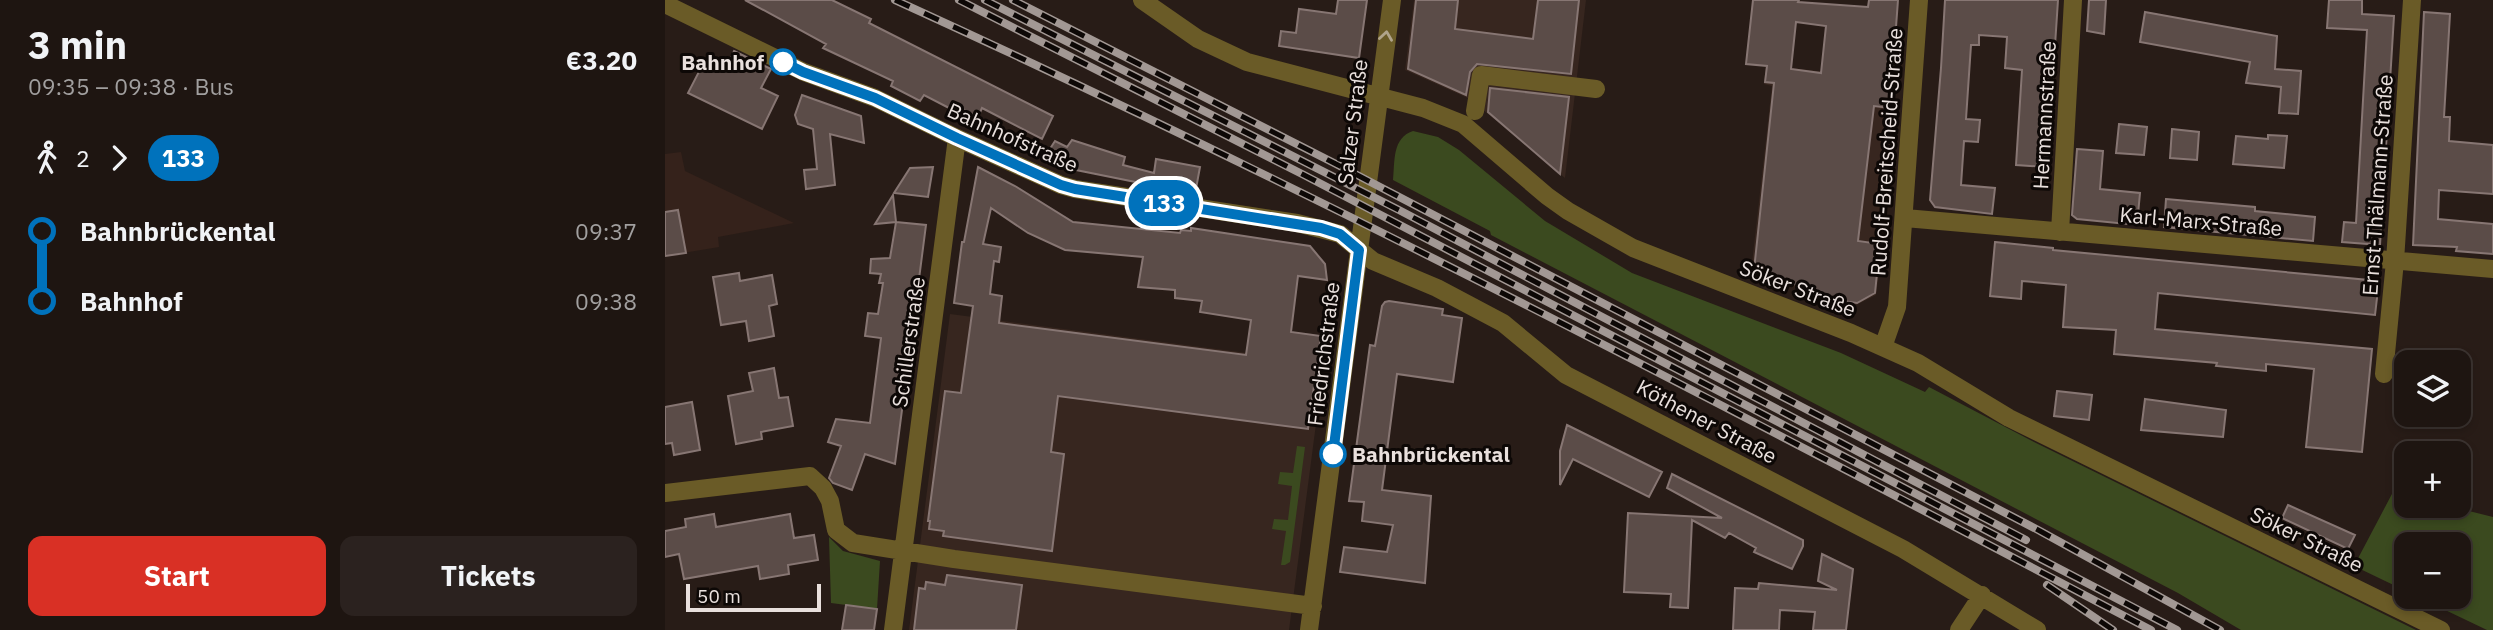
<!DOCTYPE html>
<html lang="en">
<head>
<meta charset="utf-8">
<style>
  body { margin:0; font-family:"IBM Plex Sans",sans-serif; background:#2b221f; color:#f1f3f6; height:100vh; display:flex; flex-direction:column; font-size:26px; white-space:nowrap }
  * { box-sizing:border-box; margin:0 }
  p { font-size:23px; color:#a19f9f }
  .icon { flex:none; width:38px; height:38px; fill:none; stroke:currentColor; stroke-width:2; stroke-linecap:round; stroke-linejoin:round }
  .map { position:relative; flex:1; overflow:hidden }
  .details { display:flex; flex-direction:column; background:#1e1511; width:665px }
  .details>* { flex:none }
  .badge { padding:0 14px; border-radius:23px; font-size:24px; line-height:46px }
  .buttons { position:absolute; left:1729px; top:350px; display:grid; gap:14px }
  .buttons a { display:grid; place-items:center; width:77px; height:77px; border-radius:14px; background:#1e1511; box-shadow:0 4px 10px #0003,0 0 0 2px #3c3431; font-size:35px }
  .scale { position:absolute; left:21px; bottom:18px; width:135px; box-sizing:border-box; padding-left:7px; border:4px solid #e9e0dd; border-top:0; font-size:19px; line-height:24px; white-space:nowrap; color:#e9e0dd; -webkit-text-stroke:5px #0d0806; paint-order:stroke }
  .map>.badge { position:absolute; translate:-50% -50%; box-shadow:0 0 0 4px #fff }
  .legs { display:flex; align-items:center; gap:10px; height:77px; padding:0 28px; font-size:23px }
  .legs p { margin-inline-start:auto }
  .summary { display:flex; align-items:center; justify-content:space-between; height:119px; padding:0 28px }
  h1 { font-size:38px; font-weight:700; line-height:52px }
  .button { display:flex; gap:14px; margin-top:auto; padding:14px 28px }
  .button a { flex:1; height:80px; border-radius:14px; background:#d93025; color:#fff; font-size:28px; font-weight:700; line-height:80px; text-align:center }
  .button a+a { background:#2b221f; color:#f1f3f6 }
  ul { padding:0 28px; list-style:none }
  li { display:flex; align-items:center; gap:24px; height:70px; font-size:26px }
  li i { display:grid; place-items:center; width:10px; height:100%; margin:0 9px; background:currentColor }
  li i::after { content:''; width:18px; height:18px; margin:-9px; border:5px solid; border-radius:50%; background:#1e1511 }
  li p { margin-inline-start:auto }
  li:first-child i { background:linear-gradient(#0000 50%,currentColor 0) }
  li:last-child i { background:linear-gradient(currentColor 50%,#0000 0) }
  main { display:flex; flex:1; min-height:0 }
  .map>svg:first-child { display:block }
  .commercial { fill:#37261f }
  .built { fill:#35221b }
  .green { fill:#3b4a1f }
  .building { fill:#5b4c48; stroke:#877673; stroke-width:2; fill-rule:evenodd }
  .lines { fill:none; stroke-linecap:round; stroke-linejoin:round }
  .minor { stroke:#6a5b27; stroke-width:18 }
  .rail-casing { stroke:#a29894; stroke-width:8 }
  .rail { stroke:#0d0806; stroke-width:5; stroke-dasharray:16; stroke-linecap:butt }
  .oneway { stroke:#b0a48b }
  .line-1-casing { stroke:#fff; stroke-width:16 }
  .line-1 { stroke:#0072bc; stroke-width:10 }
  .stop-1-dot { fill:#fff; stroke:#0072bc; stroke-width:3.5 }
  .labels { text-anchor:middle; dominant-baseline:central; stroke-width:6; stroke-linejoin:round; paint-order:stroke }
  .stop-label { font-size:21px; font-weight:bold; fill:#e9e0dd; stroke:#0d0806; text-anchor:end }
  .street-label { font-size:21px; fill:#e9e0dd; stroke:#0d0806 }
</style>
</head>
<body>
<main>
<section class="details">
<div class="summary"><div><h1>3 min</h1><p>09:35 – 09:38 · Bus</p></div><b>€3.20</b></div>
<div class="legs"><svg class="icon" aria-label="walk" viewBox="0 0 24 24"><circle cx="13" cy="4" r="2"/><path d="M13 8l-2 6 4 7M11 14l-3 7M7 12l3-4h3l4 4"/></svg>2<svg class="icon" aria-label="forward" viewBox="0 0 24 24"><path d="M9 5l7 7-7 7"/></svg><b class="badge" style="background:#0072bc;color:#fff">133</b></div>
<ul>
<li><i style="color:#0072bc"></i><b>Bahnbrückental</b><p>09:37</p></li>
<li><i style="color:#0072bc"></i><b>Bahnhof</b><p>09:38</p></li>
</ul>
<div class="button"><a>Start</a><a>Tickets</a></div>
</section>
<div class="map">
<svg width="1828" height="630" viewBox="0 0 1828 630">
  <rect width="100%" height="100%" fill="#281c17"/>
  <!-- commercial -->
  <path class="commercial" d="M749 0H921L900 178 805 99 740 70Z
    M1101 65 1230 80 1220 228 1211 295 1191 305 1176 304 1086 272 1107 86 1099 84Z
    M285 314 659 363 624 630H244Z"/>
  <!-- built -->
  <path class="built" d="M16 152 20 171 129 223 53 237 54 247 0 256V154Z"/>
  <!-- green -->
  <path class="green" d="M748 131 773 137 794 150 880 221 967 273 1176 353 1260 392 1264 387 1371 443 1751 630H1576L1513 593 826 235 825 231 728 180C730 161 727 138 748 131Z
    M632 446 640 447 625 562 620 565H616L621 531 607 529 609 519 623 520 627 486 613 484 615 472 628 473Z
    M1728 492 1741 495V506H1784L1828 517V630H1822L1753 597H1794V544H1741V591L1689 566Z
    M164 537 178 551 215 561 212 609 166 603Z"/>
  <!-- building -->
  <path class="building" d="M80 0H167L206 19 204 23 388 116 377 139 317 108 313 117 288 104 286 109 259 95 255 101 226 86 228 81 158 48 161 44Z
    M673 0H702L694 58 614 46 616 31 631 33 634 9 671 14Z
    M751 0H793L790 29 868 39 873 0H914L906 74 812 64 805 72 801 95 743 69Z
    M1088 0H1134L1133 2 1203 7 1204 0H1233L1225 108 1209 106 1193 241 1215 244 1210 293 1192 303 1177 301 1089 270 1109 83 1100 82 1102 66 1081 64ZM1131 22 1161 26 1156 73 1126 69Z
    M1280 0H1393L1382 167 1351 165 1357 70 1340 68 1342 37 1314 35V45H1306L1301 119 1315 120 1313 142 1299 141 1296 185 1330 188 1327 214 1270 207 1265 200 1276 68Z
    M1424 0H1441L1439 34 1422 31Z
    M1664 0H1697V14L1729 16 1715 245 1677 242 1679 222 1691 223 1702 30 1662 28Z
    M1480 12 1612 36 1610 69 1636 71 1633 114 1614 113 1616 87 1581 83 1585 62 1475 42Z
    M1759 12 1785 14 1779 117H1785L1784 141 1828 145V194L1774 190 1773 219 1828 224V254L1791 251 1792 247 1748 245Z
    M69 51 106 69 96 88 113 96 97 129 23 93 40 60 61 70Z
    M825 88 904 97 895 174 823 112Z
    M137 95 196 116 199 143 165 134 170 185 141 189 139 170 152 169 148 129 133 124 130 115Z
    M1454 124 1482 127 1479 155 1451 153Z
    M1507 129 1534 132 1532 160 1505 158Z
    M1603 135 1622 136 1619 168 1568 164 1571 136 1603 139Z
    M407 140 460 157 458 165 489 173 491 159 535 167 530 194 411 170 381 155 390 141 402 147Z
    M1412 149 1438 151 1435 189 1475 193 1472 225 1412 219 1407 215Z
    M268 167 263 197 229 193 245 168Z
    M313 167 350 186 408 222 515 233 516 230 526 231V228L645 246 660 264 662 280 633 276 626 332 656 336 643 429 393 396 386 452 399 454 387 551 278 536 279 531 264 529 265 521H263L280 391 296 393 308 306 289 303 297 242H299ZM326 208 363 233 400 250 478 257 473 287 510 290V298L537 301 535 312 586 320 581 355 334 323 337 296 325 294 329 261 334 262 336 247 318 244Z
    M228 195 231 222 210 224Z
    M1501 199 1590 207V211L1650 217 1648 241 1499 227Z
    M13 210 21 253 0 256V212Z
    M231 222 261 225 230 464 200 454 187 490 168 483 164 478 176 446 163 442 171 419 205 423 216 338 200 336 203 313 213 314 218 283H214L216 274 205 273 206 259 225 258Z
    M1330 242 1388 248V250L1714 281 1710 315 1493 293 1490 329 1707 349 1697 452 1641 447 1649 369 1601 364V371L1551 366 1552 363 1449 354 1451 330 1398 327 1401 285 1357 281 1356 299 1325 296Z
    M74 273 75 281 107 275 112 304 104 306 109 336 84 341 81 321 56 325 48 277Z
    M724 301 778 309 777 315 797 318 788 382 732 374 717 490 766 496 760 583 675 572 679 547 722 552 728 525 697 521 699 502 684 501 705 345 710 346 717 306 720 302Z
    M109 368 114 398 123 397 128 426 96 432 97 439 71 444 63 396 88 391 84 373Z
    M1392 391 1427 395 1424 420 1389 416Z
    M1480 399 1561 410 1558 437 1476 430Z
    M27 402 35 450 9 455 7 443 0 444V407Z
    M902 425 997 472 984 497 908 459 895 485V451Z
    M1007 474 1138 540V546L1127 569 1089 552 1091 548 1064 533 1060 538 1027 520 1023 608 1005 607 1006 594 959 592 963 513 1057 518 1002 488Z
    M1623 505 1690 535 1683 549 1617 518Z
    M49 514 51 527 125 514 129 538 149 535 153 560 123 565 124 574 95 579 93 566 19 579 14 554 0 557V531L21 527 20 519Z
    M1157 554 1188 569 1181 630H1148L1150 612 1115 610 1114 630H1068L1070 588 1093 589 1094 583 1172 590 1153 581Z
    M282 575 357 585 351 630H249L254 588 260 589 261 582 280 585Z
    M181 605 212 609 209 630H177Z"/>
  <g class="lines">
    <!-- minor -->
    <path class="minor" d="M477 0 533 39 582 62 758 108 798 124 882 196 903 211 968 248 1186 333 1253 363 1344 418 1776 630
      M0 4 139 72 210 98 292 138 396 185 410 189 632 223 675 234 708 261 772 288 838 323 901 375 1238 549 1372 630
      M810 111 816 75 931 89
      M1240 218 1828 269
      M1395 232 1408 0
      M1218 347 1232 307 1254 0
      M1719 374 1730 261 1747 0
      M0 493 145 476 158 488 165 501 171 530 188 543 289 559 648 606
      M228 630 292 138
      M644 630 727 0
      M1294 630 1317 595"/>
    <!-- rail casing -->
    <g class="rail-casing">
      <path id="rail" d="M230 0C657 194 1072 412 1486 630
        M294 0 639 175 1512 630
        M320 0 734 210 1361 540
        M348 0 671 164 1375 531 1555 630
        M1382 585 1448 630"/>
    </g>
    <!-- rail -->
    <use href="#rail" class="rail"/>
  </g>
  <!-- one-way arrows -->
  <defs><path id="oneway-chevron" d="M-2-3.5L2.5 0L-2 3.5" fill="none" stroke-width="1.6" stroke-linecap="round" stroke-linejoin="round" transform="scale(1.75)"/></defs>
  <use class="oneway" href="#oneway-chevron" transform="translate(721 36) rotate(-82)"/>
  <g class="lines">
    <!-- line-1 casing -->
    <g class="line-1-casing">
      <path id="line-1" d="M118 62 138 72 210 98 292 138 396 185 410 189 656 228 675 234 694 250 668 454"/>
    </g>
    <!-- line-1 -->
    <use href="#line-1" class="line-1"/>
  </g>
  <!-- markers -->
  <g class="stop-1-dot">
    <circle cx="118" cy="62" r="12"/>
    <circle cx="668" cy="454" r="12"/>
  </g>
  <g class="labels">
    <!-- stop labels -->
    <g class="stop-label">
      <text x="99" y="62">Bahnhof</text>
      <text x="687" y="454" text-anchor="start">Bahnbrückental</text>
    </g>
    <!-- street labels -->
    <g class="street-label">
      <text transform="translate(1379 115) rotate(-87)">Hermannstraße</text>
      <text transform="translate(687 122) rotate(-83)">Salzer Straße</text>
      <text transform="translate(348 137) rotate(24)">Bahnhofstraße</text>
      <text transform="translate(1221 152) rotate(-86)">Rudolf-Breitscheid-Straße</text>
      <text transform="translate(1712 185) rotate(-86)">Ernst-Thälmann-Straße</text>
      <text transform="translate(1536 221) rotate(5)">Karl-Marx-Straße</text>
      <text transform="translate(1133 288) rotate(21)">Söker Straße</text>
      <text transform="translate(243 342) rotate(-82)">Schillerstraße</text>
      <text transform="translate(658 354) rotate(-83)">Friedrichstraße</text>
      <text transform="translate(1042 421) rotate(28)">Köthener Straße</text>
      <text transform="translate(1642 539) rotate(26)">Söker Straße</text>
    </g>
  </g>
</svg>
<div class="buttons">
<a><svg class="icon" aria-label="layers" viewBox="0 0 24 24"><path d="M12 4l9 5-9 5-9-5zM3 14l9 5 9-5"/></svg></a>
<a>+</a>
<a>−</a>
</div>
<div class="scale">50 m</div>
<b class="badge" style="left:499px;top:203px;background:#0072bc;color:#fff">133</b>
</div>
</main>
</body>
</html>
